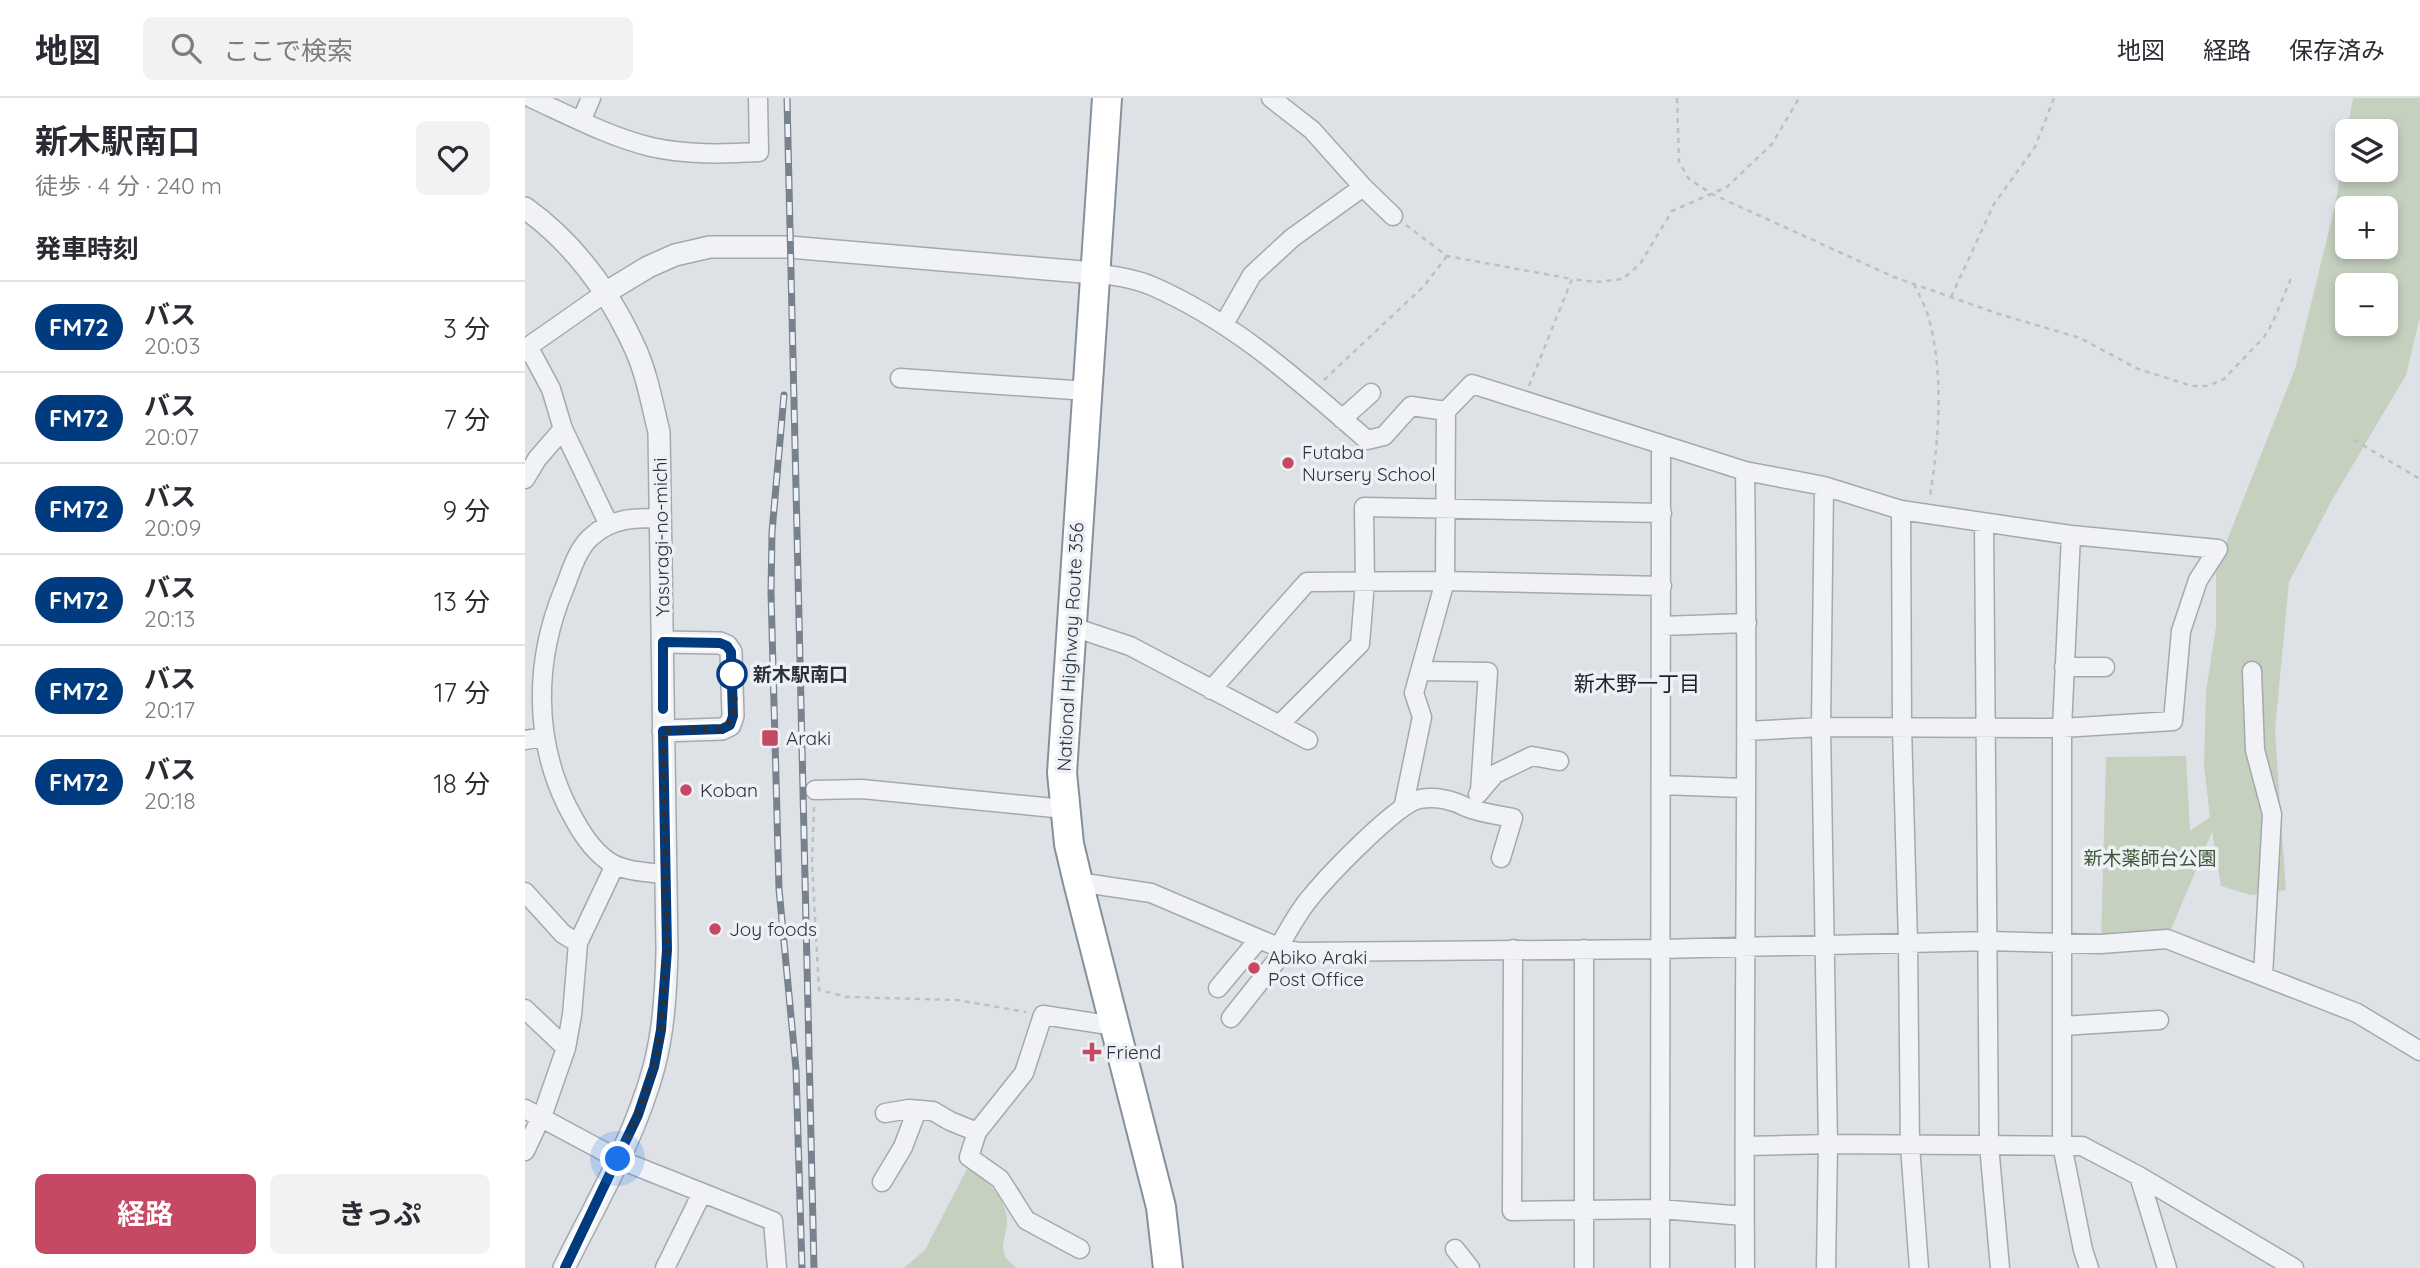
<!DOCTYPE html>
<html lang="ja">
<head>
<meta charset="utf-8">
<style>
  body { margin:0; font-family:Quicksand,"Noto Sans JP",sans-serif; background:#f2f2f3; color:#2b2b33; height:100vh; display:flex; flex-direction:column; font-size:26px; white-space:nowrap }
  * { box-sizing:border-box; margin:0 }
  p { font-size:23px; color:#7c7c81 }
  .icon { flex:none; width:38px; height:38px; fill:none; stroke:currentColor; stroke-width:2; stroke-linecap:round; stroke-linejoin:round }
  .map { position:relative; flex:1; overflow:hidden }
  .side { display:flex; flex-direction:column; background:#fff; width:525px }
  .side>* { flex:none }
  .badge { padding:0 14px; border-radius:23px; font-size:24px; line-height:46px }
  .controls { position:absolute; left:1810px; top:21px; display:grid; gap:14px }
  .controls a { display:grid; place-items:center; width:63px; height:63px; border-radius:10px; background:#fff; box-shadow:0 4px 10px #0003; font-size:35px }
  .you { position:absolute; width:35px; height:35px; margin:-18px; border:5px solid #fff; border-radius:50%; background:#1a73e8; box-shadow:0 0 0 10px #1a73e833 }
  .map>.badge { position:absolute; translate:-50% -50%; box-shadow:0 0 0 4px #fff }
  h2 { padding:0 35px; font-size:26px; line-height:63px }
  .round { display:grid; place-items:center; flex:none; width:74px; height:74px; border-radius:10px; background:#f2f2f3 }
  .overview { display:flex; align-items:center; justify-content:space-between; height:119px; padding:0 35px }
  h1 { font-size:33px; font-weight:700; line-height:52px }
  .primary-button { display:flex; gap:14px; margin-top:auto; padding:14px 35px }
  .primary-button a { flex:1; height:80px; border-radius:10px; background:#c54963; color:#fff; font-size:28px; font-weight:700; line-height:80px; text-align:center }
  .primary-button a+a { background:#f2f2f3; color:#2b2b33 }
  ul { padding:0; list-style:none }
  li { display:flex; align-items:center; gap:21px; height:91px; padding:0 35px; border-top:2px solid #e1e1e2 }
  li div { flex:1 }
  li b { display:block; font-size:26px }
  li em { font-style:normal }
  li .badge { min-width:77px; font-weight:700; text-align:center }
  header { display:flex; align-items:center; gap:42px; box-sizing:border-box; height:98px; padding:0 35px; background:#fff; border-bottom:2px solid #e1e1e2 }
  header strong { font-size:33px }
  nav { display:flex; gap:38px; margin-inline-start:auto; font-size:24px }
  .search { width:490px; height:63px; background:#f2f2f3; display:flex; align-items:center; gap:18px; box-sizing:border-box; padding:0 24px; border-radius:10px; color:#7c7c81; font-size:26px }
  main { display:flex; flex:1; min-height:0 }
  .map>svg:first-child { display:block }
  .green { fill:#c5d0bf; fill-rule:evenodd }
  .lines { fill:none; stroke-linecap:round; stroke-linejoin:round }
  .minor-casing { stroke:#a4a9b0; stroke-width:21 }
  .tertiary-casing { stroke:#a4a9b0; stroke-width:24 }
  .trunk-casing { stroke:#86909c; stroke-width:32 }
  .path { stroke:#bcc0c5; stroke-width:2.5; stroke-dasharray:5 5; stroke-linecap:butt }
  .minor { stroke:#f0f2f5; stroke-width:18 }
  .tertiary { stroke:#f0f2f5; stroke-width:21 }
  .trunk { stroke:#fff; stroke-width:28 }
  .rail-casing { stroke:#78828f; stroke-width:7 }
  .rail { stroke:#edf0f4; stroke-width:4.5; stroke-dasharray:13; stroke-linecap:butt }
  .line-casing { stroke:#fff; stroke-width:16 }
  .line { stroke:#003b80; stroke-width:10 }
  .walk { stroke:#28313c; stroke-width:7; stroke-dasharray:0 12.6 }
  .poi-dot { fill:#c54963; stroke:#edf0f4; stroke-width:2.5 }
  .stop-dot { fill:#fff; stroke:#003b80; stroke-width:3.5 }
  .labels { text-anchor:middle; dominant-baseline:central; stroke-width:7; stroke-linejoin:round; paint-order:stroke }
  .poi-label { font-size:19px; fill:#28313c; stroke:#edf0f4; text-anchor:start }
  .street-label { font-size:19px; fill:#28313c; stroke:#edf0f4 }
  .stop-label { font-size:19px; font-weight:bold; fill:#28313c; stroke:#edf0f4; text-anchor:start }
  .park-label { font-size:19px; fill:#3e5736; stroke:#edf0f4 }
  .neighbourhood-label { font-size:21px; fill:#1a222d; stroke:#edf0f4 }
</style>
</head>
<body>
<header>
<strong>地図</strong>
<div class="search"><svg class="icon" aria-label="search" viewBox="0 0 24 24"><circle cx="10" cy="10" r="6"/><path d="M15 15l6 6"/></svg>ここで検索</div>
<nav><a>地図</a><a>経路</a><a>保存済み</a></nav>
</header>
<main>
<section class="side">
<div class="overview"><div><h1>新木駅南口</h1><p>徒歩 · 4 分 · 240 m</p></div><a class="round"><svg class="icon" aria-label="heart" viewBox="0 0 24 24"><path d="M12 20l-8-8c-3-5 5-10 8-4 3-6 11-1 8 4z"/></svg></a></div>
<h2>発車時刻</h2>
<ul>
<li><span class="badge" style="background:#003b80;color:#fff">FM72</span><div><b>バス</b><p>20:03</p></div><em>3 分</em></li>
<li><span class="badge" style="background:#003b80;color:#fff">FM72</span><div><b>バス</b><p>20:07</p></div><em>7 分</em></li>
<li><span class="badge" style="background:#003b80;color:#fff">FM72</span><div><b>バス</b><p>20:09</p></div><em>9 分</em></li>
<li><span class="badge" style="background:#003b80;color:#fff">FM72</span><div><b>バス</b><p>20:13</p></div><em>13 分</em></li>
<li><span class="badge" style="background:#003b80;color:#fff">FM72</span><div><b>バス</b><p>20:17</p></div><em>17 分</em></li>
<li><span class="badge" style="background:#003b80;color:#fff">FM72</span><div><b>バス</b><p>20:18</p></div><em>18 分</em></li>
</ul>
<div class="primary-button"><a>経路</a><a>きっぷ</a></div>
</section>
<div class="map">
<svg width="1895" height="1170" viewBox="0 0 1895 1170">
  <rect width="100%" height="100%" fill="#dee2e6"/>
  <!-- green -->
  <path class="green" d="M1828 0H1895V219L1881 277 1807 402 1764 484 1750 632 1761 792 1726 797 1696 788 1687 734 1642 841 1576 846 1581 659 1661 658 1665 733 1685 719 1679 668 1681 594 1691 529V470L1770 271 1810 108 1822 37V72H1860V33H1822ZM1822 110H1860V149H1822ZM1822 187H1860V226H1822Z
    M444 1067C458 1080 476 1094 481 1115 487 1138 465 1152 492 1170H379L400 1152Z"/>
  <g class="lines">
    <!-- minor casing -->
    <g class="minor-casing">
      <path id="minor" d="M6 0C45 18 85 39 126 49 162 57 198 56 234 54L233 0
        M746 0 787 32 838 89 868 118
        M56 23 66 0
        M569 175C589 178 609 180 627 188 710 224 775 284 842 342L859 338 886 308 921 313 947 286 1220 373 1299 388 1376 412 1546 437 1693 451 1673 482 1656 533 1648 623 1537 630 1296 629 1221 633
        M699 226 727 177 767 140 838 89
        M4 250 26 291 38 331 84 427
        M0 254 7 246 80 195
        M375 280 562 293
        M817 321 846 295
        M0 381 12 361 38 331
        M1299 388 1296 629 1303 1046 1301 1170
        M1376 412 1377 629 1383 845 1385 1048 1394 1170
        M136 421C111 419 86 420 66 439 52 451 46 474 39 491 10 561 8 639 42 708 52 727 62 746 79 760 95 774 121 774 140 776
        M1459 425 1464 1047 1475 1170
        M1546 437 1537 630V1047L1558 1152 1564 1170
        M545 528 605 548 783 642
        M1136 528 1222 525
        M1539 569H1580
        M895 573 963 574 955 693
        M1727 573 1730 652 1747 716 1738 878
        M686 592 782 484 920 483 1137 488
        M755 626 835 546 840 484 839 409 1137 415
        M0 642 19 639
        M1136 687 1219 690
        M290 692 337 691 539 711
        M953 696 970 676 1007 658 1034 663
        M879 706 897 619 889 595 920 483 921 313
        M553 784 626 795 760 852 774 854 1135 851 1464 843 1576 846 1642 841 1832 915 1895 953
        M0 794 38 836 53 845
        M753 850C763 834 772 815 785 800 802 779 872 705 895 701 910 698 928 702 941 709 955 715 973 717 988 720L976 760
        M988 851 987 1113 1135 1111 1219 1118
        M693 890 734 841
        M0 911 41 950
        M706 920 760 852
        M1537 928 1634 922
        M0 1011 93 1061 248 1123 252 1170
        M360 1015 384 1011 408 1013 425 1023 452 1034
        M1220 1048 1303 1046 1557 1048 1614 1078 1769 1170
        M0 1053 19 1013 41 950 47 917 53 845 90 767
        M1614 1078 1642 1170
        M357 1084 378 1049 392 1012
        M555 1151 501 1122 475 1081 444 1059 452 1034 499 975 518 917 590 928
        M930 1151 945 1170
        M140 1170 177 1095
        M1059 1170V851
        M1135 1170 1136 346
        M1220 1170C1218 904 1224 639 1220 373"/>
    </g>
    <!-- tertiary casing -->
    <g class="tertiary-casing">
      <path id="tertiary" d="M0 110C49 145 85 195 110 250 122 276 127 306 134 334L142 852C141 891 139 931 129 969 110 1040 71 1105 39 1170
        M80 195 123 169 150 157 185 149H264L569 175
        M138 633 197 631 205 627 208 618 206 554 202 548 195 545 138 544"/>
    </g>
    <!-- trunk casing -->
    <g class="trunk-casing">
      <path id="trunk" d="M582 0 537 675 544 746 553 784 636 1109 643 1170"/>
    </g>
    <!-- path -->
    <path class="path" d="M1152 0 1154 64 1164 81 1187 96 1369 179 1474 216 1555 240 1613 271 1667 288H1683L1699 281 1739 239 1747 226 1767 178
      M881 127 922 158 1047 181
      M1389 186C1394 197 1401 209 1404 221 1419 276 1414 342 1405 398
      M1426 199 1469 106 1510 49 1529 0
      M799 282 899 188 922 158
      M1004 288 1047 181 1071 184 1098 181 1115 166 1147 113 1202 89 1247 46 1274 0
      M1829 342 1895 381
      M289 709 287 765 294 892 322 899 432 902 501 914"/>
    <!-- minor -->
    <use href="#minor" class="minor"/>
    <!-- tertiary -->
    <use href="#tertiary" class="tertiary"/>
    <!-- trunk -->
    <use href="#trunk" class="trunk"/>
    <!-- rail casing -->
    <g class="rail-casing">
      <path id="rail" d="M262 0 289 1170
        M259 297 247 434 246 494 254 791 271 971 277 1170"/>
    </g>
    <!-- rail -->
    <use href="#rail" class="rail"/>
  </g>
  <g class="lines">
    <!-- line casing -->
    <g class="line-casing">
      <path id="line" d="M40 1170 113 1017 129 969 136 932 142 852 138 633 197 631 205 627 208 618 206 554 202 548 195 545 138 544V611"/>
    </g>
    <!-- line -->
    <use href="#line" class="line"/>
    <!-- walk -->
    <path class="walk" d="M93 1061 113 1017 129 969 136 932 142 852 138 633 197 631C215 621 208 591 207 576"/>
  </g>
  <!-- markers -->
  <g class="poi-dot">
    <circle cx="763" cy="365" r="7"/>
    <rect x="236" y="631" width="18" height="18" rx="3.5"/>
    <circle cx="161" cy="692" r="7"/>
    <circle cx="190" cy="831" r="7"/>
    <circle cx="729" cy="870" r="7"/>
    <path d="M563.5 943.5h7v7h7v7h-7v7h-7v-7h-7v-7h7z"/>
  </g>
  <circle class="stop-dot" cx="207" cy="576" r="14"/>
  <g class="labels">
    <!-- poi labels -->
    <g class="poi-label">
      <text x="777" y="354">Futaba<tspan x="777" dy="22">Nursery School</tspan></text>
      <text x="261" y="640">Araki</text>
      <text x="175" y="692">Koban</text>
      <text x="204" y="831">Joy foods</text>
      <text x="743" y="859">Abiko Araki<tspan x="743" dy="22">Post Office</tspan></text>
      <text x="581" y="954">Friend</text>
    </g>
    <!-- street labels -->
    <g class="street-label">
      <text transform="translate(136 439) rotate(-91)">Yasuragi-no-michi</text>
      <text transform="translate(545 549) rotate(-87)">National Highway Route 356</text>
    </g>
    <!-- stop labels -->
    <g class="stop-label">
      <text x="228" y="576">新木駅南口</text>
    </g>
    <!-- park labels -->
    <g class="park-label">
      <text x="1625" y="760">新木薬師台公園</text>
    </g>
    <!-- neighbourhood labels -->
    <g class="neighbourhood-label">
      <text x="1112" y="585">新木野一丁目</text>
    </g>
  </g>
</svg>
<div class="controls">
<a><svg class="icon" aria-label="layers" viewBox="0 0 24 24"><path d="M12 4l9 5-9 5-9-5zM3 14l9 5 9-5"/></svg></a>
<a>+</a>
<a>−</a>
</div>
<div class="you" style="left:93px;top:1061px"></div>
</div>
</main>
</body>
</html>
